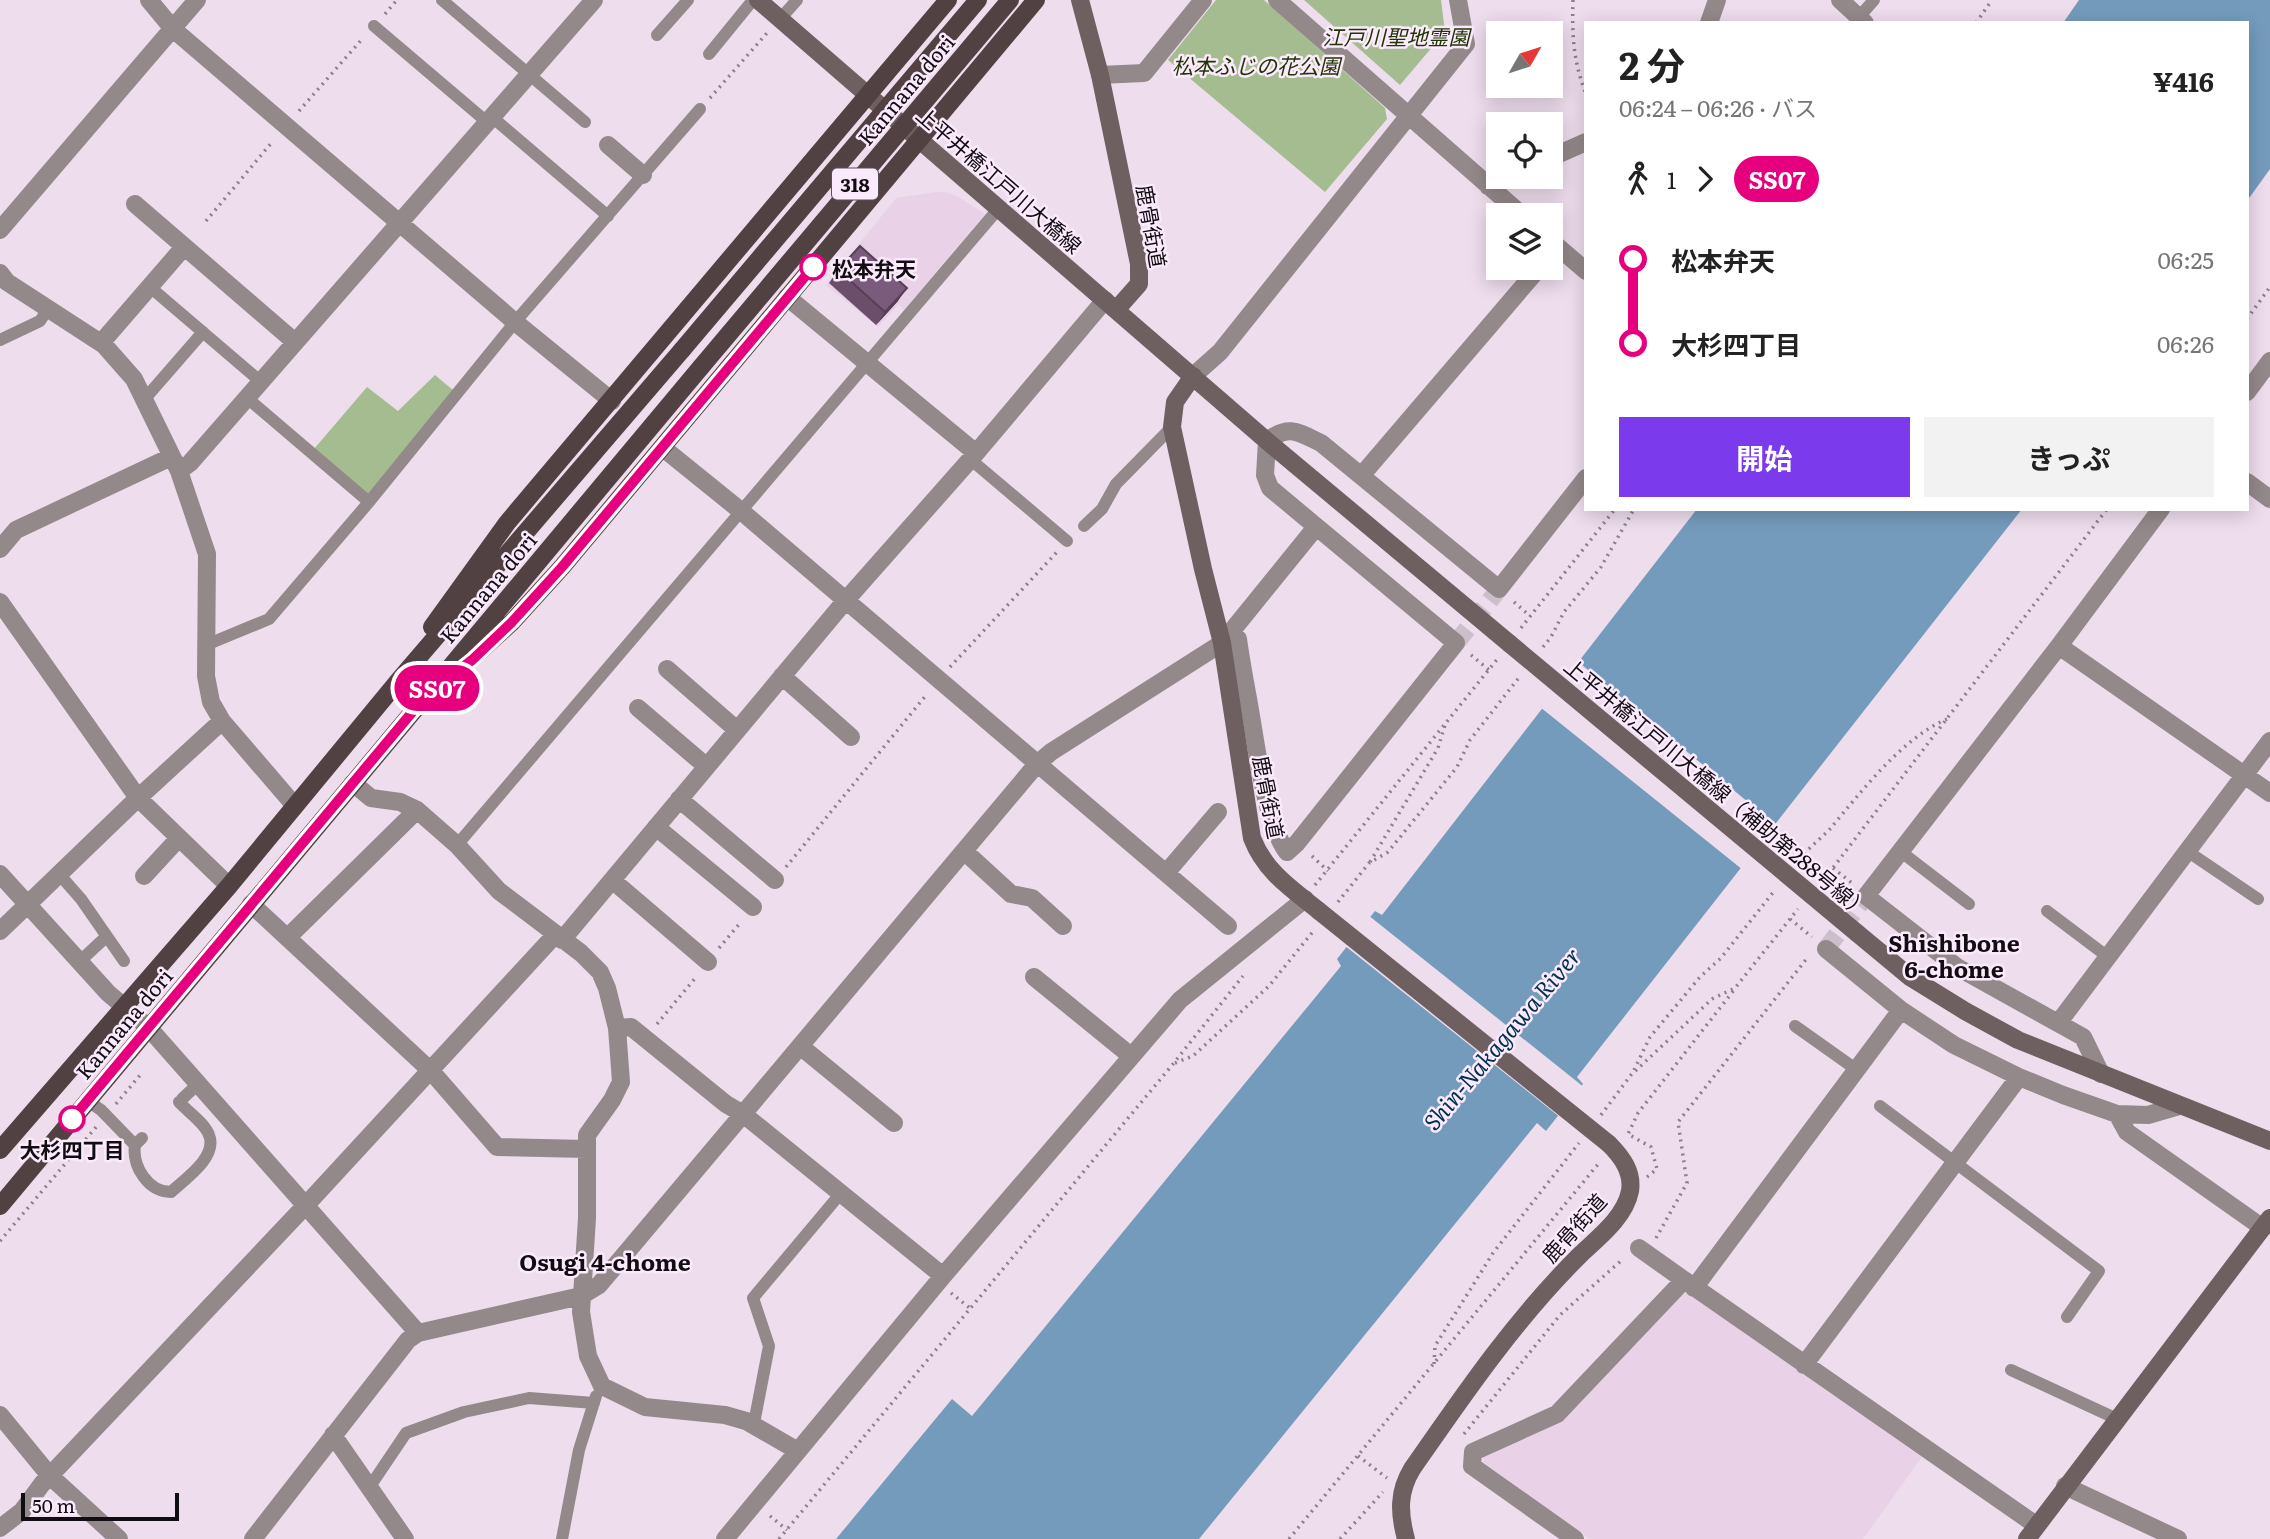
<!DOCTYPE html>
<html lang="ja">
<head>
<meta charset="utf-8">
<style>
  body { margin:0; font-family:Literata,"Noto Sans JP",serif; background:#f2f2f2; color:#222; height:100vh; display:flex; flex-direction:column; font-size:26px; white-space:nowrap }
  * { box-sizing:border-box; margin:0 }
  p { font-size:23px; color:#767676 }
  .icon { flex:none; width:38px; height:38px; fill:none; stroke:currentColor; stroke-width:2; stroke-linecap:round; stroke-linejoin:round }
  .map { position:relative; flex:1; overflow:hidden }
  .drawer { position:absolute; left:1584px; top:21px; width:665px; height:490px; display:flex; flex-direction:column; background:#fff; border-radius:0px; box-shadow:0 4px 18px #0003 }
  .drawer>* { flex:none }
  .badge { padding:0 14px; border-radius:23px; font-size:24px; line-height:46px }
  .needle { width:46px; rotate:51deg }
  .buttons { position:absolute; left:1486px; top:21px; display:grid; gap:14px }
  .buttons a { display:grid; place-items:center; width:77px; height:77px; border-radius:0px; background:#fff; box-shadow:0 4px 18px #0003; font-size:35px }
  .scale { position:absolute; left:21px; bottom:18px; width:158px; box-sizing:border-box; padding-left:7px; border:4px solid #120d12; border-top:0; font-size:19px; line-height:24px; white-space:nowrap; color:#120d12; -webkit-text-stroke:5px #fbeafb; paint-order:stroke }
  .map>.badge { position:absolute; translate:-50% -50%; box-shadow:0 0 0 4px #fff }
  .legs { display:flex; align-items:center; gap:10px; height:77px; padding:0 35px; font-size:23px }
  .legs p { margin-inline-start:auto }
  .summary { display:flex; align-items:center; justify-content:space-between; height:119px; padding:0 35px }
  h1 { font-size:38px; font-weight:700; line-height:52px }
  .action { display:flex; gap:14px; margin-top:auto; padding:14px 35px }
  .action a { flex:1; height:80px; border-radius:0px; background:#7c3aed; color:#fff; font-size:28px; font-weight:700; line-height:80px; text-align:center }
  .action a+a { background:#f2f2f2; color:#222 }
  ul { padding:0 35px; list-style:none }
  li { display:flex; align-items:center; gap:24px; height:84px; font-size:26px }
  li i { display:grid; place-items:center; width:10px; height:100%; margin:0 9px; background:currentColor }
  li i::after { content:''; width:18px; height:18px; margin:-9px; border:5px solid; border-radius:50%; background:#fff }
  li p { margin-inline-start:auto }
  li:first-child i { background:linear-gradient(#0000 50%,currentColor 0) }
  li:last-child i { background:linear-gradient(currentColor 50%,#0000 0) }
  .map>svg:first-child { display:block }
  .built { fill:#e9d2e8 }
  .green { fill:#a5bb90 }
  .water { fill:#759bbc }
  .pier { fill:#eedded }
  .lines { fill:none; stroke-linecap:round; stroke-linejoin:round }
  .street-tunnel { stroke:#cdbecc; stroke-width:18; stroke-dasharray:18 9; stroke-linecap:butt }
  .path { stroke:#8b808b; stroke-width:3.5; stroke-dasharray:2 5; stroke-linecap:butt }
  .lane { stroke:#94898a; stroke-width:12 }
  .street { stroke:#94898a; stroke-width:18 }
  .secondary { stroke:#6e5f60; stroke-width:18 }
  .primary { stroke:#524143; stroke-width:18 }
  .secondary-bridge { stroke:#6e5f60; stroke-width:18 }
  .primary-bridge { stroke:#524143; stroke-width:18 }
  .wall { fill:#6a4e6a }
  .shaded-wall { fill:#564056 }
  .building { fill:#7b5b7b; stroke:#564056; stroke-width:2 }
  .line-1-casing { stroke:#fff; stroke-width:16 }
  .line-1 { stroke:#e6007e; stroke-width:10 }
  .stop-1-dot { fill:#fff; stroke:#e6007e; stroke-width:3.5 }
  .labels { text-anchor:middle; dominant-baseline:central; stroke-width:5; stroke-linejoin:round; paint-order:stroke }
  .shield { fill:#fbeafb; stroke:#584f58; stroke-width:2 }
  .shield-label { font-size:19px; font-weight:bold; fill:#120d12 }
  .park-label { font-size:21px; font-style:italic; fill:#203404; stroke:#fbeafb }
  .street-label { font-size:21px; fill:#120d12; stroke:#fbeafb }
  .stop-label { font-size:21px; font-weight:bold; fill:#120d12; stroke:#fbeafb; text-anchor:start }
  .neighbourhood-label { font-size:23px; font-weight:bold; fill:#120d12; stroke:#fbeafb }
  .water-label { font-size:23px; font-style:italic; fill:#003151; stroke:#fbeafb }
</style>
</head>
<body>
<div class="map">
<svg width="2270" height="1539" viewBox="0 0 2270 1539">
  <rect width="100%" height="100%" fill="#eedded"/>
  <!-- built -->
  <path class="built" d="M936 192H946L957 196 985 214 904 310 899 304 878 327 826 285 896 198Z
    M1682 1293H1687L1922 1457 1863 1539H1590L1483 1462 1484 1457 1565 1418Z"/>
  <!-- green -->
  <path class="green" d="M1216 0H1264L1385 108 1387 119 1325 192 1168 60Z
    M1304 0H1441L1445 32 1400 85Z
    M435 375 454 391 370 496 314 449 367 387 398 411Z"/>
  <!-- water -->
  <path class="water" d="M2079 0H2270V169L2247 201V23H2063Z
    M1697 509H2022L1577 1077 1583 1084 1546 1131 1537 1123 1199 1539H836L952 1399 972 1416 1341 966 1337 959 1375 911 1382 915Z"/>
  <!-- pier -->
  <path class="pier" d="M1576 660 1777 826 1743 870 1540 707Z
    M1368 915 1585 1088 1561 1118 1344 945Z"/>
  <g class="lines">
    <!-- street-tunnel -->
    <path class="street-tunnel" d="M1456 643 1499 589
      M1826 949 1866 896"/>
    <!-- path -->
    <path class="path" d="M1573 0C1572 36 1573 60 1586 94
      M385 14 397 0
      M1976 23 1992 0
      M710 98 767 33
      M299 111 363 38
      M206 221 273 141
      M2247 319 2270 287
      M1514 602 1530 616
      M1521 628 1615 509
      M1543 647 1551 637 1564 612 1601 567 1634 509
      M1471 655 1489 670
      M950 667 1057 552
      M1312 856 1328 871
      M1799 859C1809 848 1820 839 1830 829 1861 792 1902 738 1947 719
      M1370 862 1438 748 1445 725
      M786 867 927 694
      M1833 868 1852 883
      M1829 873 2107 509
      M1315 885 1499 657
      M1338 902 1369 863 1388 852 1457 767 1470 740 1521 675
      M1790 919 1812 937
      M719 948 741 922
      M657 1024 697 976
      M1175 1063 1193 1056 1269 986 1315 929
      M1634 1070 1650 1037 1700 977 1721 958 1775 890
      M116 1104 141 1074
      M1601 1115 1631 1075 1712 999 1735 988 1798 909
      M1647 1177 1657 1169 1651 1147 1628 1134 1638 1113 1734 990
      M1656 1238 1687 1183 1678 1122 1808 957
      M0 1241 97 1126
      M951 1293 971 1309
      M1434 1364 1435 1346 1493 1253 1579 1143
      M1464 1434 1560 1315 1623 1259
      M1358 1456 1387 1478
      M770 1516 787 1530
      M779 1539 1173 1064 1243 976
      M1289 1539 1599 1163
      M1340 1539 1383 1492"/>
    <!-- lane -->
    <path class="lane" d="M442 0 585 122
      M1859 17 1874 0
      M780 19 797 0
      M374 26 487 122
      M657 35 688 0
      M709 54 753 0
      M492 117 608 216
      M150 287 261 382
      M0 340 40 321 48 309
      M142 398 149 394 203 332
      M247 398 369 502
      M970 459 1067 541
      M1084 526 1102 509 1116 484 1172 427
      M206 645 269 619 369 502 515 322 700 109
      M457 845 999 208
      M1900 851 1969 904
      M2187 851 2258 899
      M59 874 81 899 124 961
      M2047 911 2108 957
      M79 962 106 937
      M1795 1026 1857 1070
      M182 1099 198 1084
      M88 1101 101 1110 135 1145 142 1138
      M1880 1106 2099 1271 2067 1317
      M135 1145C132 1166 148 1192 171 1192 185 1179 218 1157 209 1135 205 1123 188 1112 179 1102
      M2011 1370 2117 1419
      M752 1425 755 1418 769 1346 753 1298 841 1193
      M369 1488 406 1433 464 1412 529 1398 594 1403
      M562 1539 579 1450 596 1396"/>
    <!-- street -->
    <path class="street" d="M149 0 173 29 515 322 612 401
      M1277 0 1522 215
      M1840 0 1865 23
      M1709 23 1717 0
      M1100 75 1144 73 1203 0
      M608 145 643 175
      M1550 158 1586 142
      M1488 186 1508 177
      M135 204 295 342
      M0 230 197 0
      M1550 240 1586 271
      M0 273 7 282 104 345 134 379 179 471 207 554 206 676 211 702 222 721 295 806
      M787 297 976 453
      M101 343 184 247
      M1193 376 1220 352 1466 44 1458 0
      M2247 392 2270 361
      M663 448 741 511 1228 926
      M179 471 190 463 594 0
      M1361 476 1539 268
      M2247 482 2270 499
      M0 549 16 530 171 457
      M0 602 138 798 229 886
      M1231 631 1238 639C1241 661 1245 682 1249 704 1256 742 1265 823 1287 852L1297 843 1456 643 1270 488 1265 475 1267 441C1289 424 1298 432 1321 443L1499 589 1586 478
      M2059 646 2270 793
      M667 669 737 730
      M782 676 851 737
      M638 708 706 766
      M353 783 371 798 400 802 417 810 457 845 499 891 581 953 600 972 607 988 617 1028 621 1082 612 1100 587 1135V1218L581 1312 588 1356 602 1386 645 1407 725 1415 746 1421 798 1451
      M679 799 775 880
      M656 827 753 907
      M964 851 1011 894 1032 898 1063 926
      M1166 873 1218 812
      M0 874 108 993 148 1027 418 1333 408 1340 253 1539
      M144 876 179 838
      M612 880 708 962
      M251 904 431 1071 497 1147 587 1149
      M0 931 138 798 222 721
      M288 937 417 810
      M562 940 846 600 976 453 1105 300
      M1826 949 1901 1010 1954 1045 2019 1077 2063 1095 2117 1114 2148 1115 2179 1106
      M1034 977 1131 1056
      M2059 1022 2270 741
      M617 1028 631 1027 726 1104 743 1114 1037 764 1051 752 1222 643 1316 527
      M800 1046 894 1123
      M2101 1074 2083 1037 1957 967 1866 896 2059 646 2161 509
      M2117 1114 2127 1132 2263 1228
      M1639 1248 1684 1280
      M1694 1288 1901 1010
      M418 1333 581 1296 599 1285 743 1114 943 1276
      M1804 1365 2019 1077
      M0 1415 50 1476 119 1539
      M333 1435 405 1539
      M2065 1486 2178 1539
      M0 1528 22 1511 42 1484 306 1205 555 935
      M725 1539 943 1276 1180 1000 1305 899
      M1575 1539 1472 1466 1473 1452 1557 1414 1684 1280 2036 1525"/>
    <!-- secondary -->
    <path class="secondary" d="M758 0 1267 441 1510 644
      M1080 0 1100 75 1139 264V284L1116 310
      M1193 376 1175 402 1172 427 1203 569 1222 643 1252 838C1265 872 1292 889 1319 911
      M1857 933 1910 977 1965 1011 2018 1040 2270 1141
      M1406 1539C1399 1513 1398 1492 1412 1469 1464 1394 1516 1318 1581 1254 1599 1237 1625 1217 1630 1191 1633 1172 1622 1157 1609 1144
      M2027 1539 2270 1218"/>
    <!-- primary -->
    <path class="primary" d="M432 627 507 523 948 0
      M453 675 512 622 562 567 1036 0
      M0 1150 229 886 399 680 682 350
      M0 1206 701 367"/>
    <!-- secondary-bridge -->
    <path class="secondary-bridge" d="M1510 644 1857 933
      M1319 911 1609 1144"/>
    <!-- primary-bridge -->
    <path class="primary-bridge" d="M682 350 978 0
      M701 367 1010 0"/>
  </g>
  <!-- wall -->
  <path class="wall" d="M838 270 898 301 876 325 829 283Z"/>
  <!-- shaded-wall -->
  <path class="shaded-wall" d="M907 288 898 301 876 325 885 312Z"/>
  <!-- building -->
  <path class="building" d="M860 246 907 288 885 312 838 270Z"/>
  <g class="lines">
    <!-- line-1 casing -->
    <g class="line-1-casing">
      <path id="line-1" d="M72 1119 424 698 472 660 512 622 562 567 813 267"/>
    </g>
    <!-- line-1 -->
    <use href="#line-1" class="line-1"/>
  </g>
  <!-- markers -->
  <g class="stop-1-dot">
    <circle cx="813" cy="267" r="12"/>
    <circle cx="72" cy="1119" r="12"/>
  </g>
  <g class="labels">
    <!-- shield labels -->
    <rect class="shield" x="832" y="168.5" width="46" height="31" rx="5"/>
    <g class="shield-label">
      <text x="855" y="184">318</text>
    </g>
    <!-- park labels -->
    <g class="park-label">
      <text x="1396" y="35">江戸川聖地霊園</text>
      <text x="1256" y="64">松本ふじの花公園</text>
    </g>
    <!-- street labels -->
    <g class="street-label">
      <text transform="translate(905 89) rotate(-50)">Kannana dori</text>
      <text transform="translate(1000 179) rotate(41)">上平井橋江戸川大橋線</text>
      <text transform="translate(1153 226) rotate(80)">鹿骨街道</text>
      <text transform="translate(487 587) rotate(-50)">Kannana dori</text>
      <text transform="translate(1718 787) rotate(40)">上平井橋江戸川大橋線（補助第288号線）</text>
      <text transform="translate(1270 797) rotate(79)">鹿骨街道</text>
      <text transform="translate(123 1023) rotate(-50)">Kannana dori</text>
      <text transform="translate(1573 1227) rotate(-48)">鹿骨街道</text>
    </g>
    <!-- stop labels -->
    <g class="stop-label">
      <text x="832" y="267">松本弁天</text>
      <text x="72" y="1148" text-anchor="middle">大杉四丁目</text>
    </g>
    <!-- neighbourhood labels -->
    <g class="neighbourhood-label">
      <text x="1954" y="942">Shishibone<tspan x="1954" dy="26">6-chome</tspan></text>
      <text x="605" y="1261">Osugi 4-chome</text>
    </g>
    <!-- water labels -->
    <g class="water-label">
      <text transform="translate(1501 1038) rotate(-50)">Shin-Nakagawa River</text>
    </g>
  </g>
</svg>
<div class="buttons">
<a><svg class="needle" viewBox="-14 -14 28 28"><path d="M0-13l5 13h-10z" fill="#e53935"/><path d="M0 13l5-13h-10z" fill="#767676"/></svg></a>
<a><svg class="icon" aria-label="locate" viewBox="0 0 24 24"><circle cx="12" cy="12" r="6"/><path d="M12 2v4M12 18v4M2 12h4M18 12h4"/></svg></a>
<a><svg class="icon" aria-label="layers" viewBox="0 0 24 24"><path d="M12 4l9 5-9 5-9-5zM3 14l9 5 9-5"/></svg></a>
</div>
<div class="scale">50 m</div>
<b class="badge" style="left:437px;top:688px;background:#e6007e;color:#fff">SS07</b>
<section class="drawer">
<div class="summary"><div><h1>2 分</h1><p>06:24 – 06:26 · バス</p></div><b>¥416</b></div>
<div class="legs"><svg class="icon" aria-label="walk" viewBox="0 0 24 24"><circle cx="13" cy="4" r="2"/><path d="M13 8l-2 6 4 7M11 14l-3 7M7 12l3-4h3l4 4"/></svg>1<svg class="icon" aria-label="forward" viewBox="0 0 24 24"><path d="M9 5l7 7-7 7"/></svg><b class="badge" style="background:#e6007e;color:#fff">SS07</b></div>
<ul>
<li><i style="color:#e6007e"></i><b>松本弁天</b><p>06:25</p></li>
<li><i style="color:#e6007e"></i><b>大杉四丁目</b><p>06:26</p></li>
</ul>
<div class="action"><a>開始</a><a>きっぷ</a></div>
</section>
</div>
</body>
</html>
